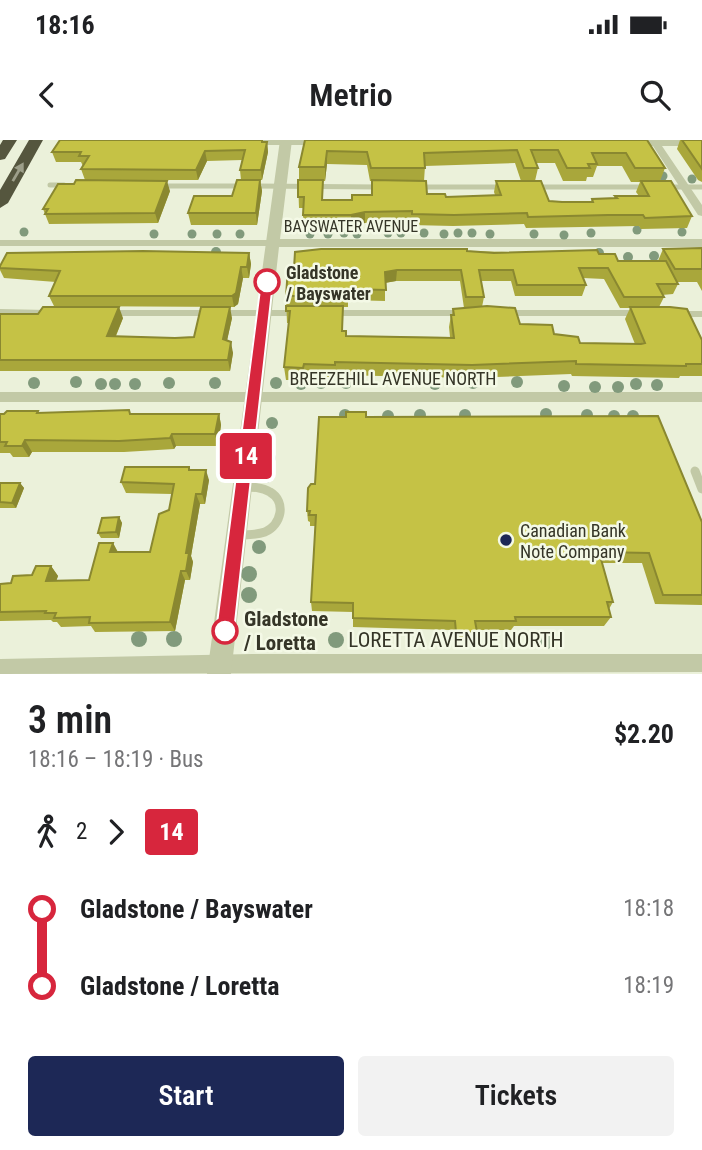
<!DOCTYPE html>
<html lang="en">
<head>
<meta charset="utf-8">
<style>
  body { margin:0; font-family:"Roboto Condensed",sans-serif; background:#f2f2f2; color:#202124; height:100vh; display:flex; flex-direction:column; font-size:26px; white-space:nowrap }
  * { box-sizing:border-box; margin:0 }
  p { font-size:23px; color:#757577 }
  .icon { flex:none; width:38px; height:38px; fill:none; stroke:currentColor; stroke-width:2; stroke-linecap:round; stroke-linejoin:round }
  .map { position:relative; height:534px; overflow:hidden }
  .sheet { display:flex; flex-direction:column; background:#fff; flex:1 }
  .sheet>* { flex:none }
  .badge { padding:0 14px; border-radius:5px; font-size:24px; line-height:46px }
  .map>.badge { position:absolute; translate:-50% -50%; box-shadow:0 0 0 4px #fff }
  .legs { display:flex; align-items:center; gap:10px; height:77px; padding:0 28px; font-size:23px }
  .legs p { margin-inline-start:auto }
  .summary { display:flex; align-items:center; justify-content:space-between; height:119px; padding:0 28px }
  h1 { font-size:38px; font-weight:600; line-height:52px }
  .button { display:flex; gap:14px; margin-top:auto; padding:14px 28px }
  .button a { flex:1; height:80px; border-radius:7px; background:#1d2856; color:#fff; font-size:28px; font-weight:600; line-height:80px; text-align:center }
  .button a+a { background:#f2f2f2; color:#202124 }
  ul { padding:0 28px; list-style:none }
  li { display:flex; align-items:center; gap:24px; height:77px; font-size:26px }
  li i { display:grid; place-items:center; width:10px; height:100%; margin:0 9px; background:currentColor }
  li i::after { content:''; width:18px; height:18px; margin:-9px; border:5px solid; border-radius:50%; background:#fff }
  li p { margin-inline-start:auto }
  li:first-child i { background:linear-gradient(#0000 50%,currentColor 0) }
  li:last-child i { background:linear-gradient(currentColor 50%,#0000 0) }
  .status { display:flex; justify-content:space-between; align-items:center; height:49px; padding:0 35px; background:#fff; direction:ltr }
  .status svg { height:19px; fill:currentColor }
  header { display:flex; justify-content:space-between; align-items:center; height:91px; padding:0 28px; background:#fff; font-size:32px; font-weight:600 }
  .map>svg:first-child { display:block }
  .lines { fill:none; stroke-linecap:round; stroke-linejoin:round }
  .service-far2 { stroke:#c2c9a6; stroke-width:5 }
  .service-far1 { stroke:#c2c9a6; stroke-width:6 }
  .service { stroke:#c2c9a6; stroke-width:9 }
  .minor { fill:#c2c9a6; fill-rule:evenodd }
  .tertiary { fill:#c2c9a6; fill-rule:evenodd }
  .motorway { fill:#55563e; fill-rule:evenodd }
  .tree { fill:#819a7c }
  .wall { fill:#a9a73b; fill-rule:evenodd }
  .shaded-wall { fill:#8a8830 }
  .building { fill:#c5c245; stroke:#8a8830; stroke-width:2 }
  .oneway { fill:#9d9f8a }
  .line-1 { fill:#d7263d; stroke:#fff; stroke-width:2 }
  .stop-1-dot { fill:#fff; stroke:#d7263d; stroke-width:3.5 }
  .poi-dot { fill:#1d2856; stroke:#f4f9e6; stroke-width:2.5 }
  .labels { text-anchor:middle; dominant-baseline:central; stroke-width:5; stroke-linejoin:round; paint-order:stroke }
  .far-street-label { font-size:16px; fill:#353527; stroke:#f4f9e6 }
  .stop-label { font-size:18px; font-weight:bold; fill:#353527; stroke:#f4f9e6; text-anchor:start }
  .street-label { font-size:18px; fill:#353527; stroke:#f4f9e6 }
  .poi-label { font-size:18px; fill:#353527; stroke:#f4f9e6; text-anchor:start }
  .near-stop-label { font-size:21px; font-weight:bold; fill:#353527; stroke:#f4f9e6; text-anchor:start }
  .near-street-label { font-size:21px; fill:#353527; stroke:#f4f9e6 }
</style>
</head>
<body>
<div class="status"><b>18:16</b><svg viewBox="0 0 49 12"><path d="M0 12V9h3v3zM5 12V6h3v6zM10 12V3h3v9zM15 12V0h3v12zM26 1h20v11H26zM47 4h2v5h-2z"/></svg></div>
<header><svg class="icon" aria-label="back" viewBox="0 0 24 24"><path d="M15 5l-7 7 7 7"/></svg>Metrio<svg class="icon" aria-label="search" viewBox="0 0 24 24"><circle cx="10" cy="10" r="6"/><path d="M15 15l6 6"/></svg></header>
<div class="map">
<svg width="702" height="534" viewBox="0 0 702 534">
  <rect width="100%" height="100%" fill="#ebf1da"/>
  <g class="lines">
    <!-- service-far2 -->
    <path class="service-far2" d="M50 45H64
      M160 46H243
      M255 46 379 47
      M419 47H502
      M535 47H645
      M668 47H702"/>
    <!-- service-far1 -->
    <path class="service-far1" d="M0 172 47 173
      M115 173H208
      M223 173H295
      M335 173H460
      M510 173H635
      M682 174H702"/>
    <!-- service -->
    <path class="service" d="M695 331 702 349
      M237 395C246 395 256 395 265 392 281 385 287 362 270 352 262 347 252 347 243 347"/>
    <!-- minor -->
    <path class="minor" d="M245 0H326L327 2 323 5H248L245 4Z
      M702 0V6H662L702 65V76L698 75 653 6H630L626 3 630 0Z
      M0 100H272L277 103 272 106H0Z
      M0 252H702V262H0Z
      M252 514H702V532L0 534V519Z"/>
    <!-- tertiary -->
    <path class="tertiary" d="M280 0H292L280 99H702V107H279L231 534H207Z"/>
    <!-- motorway -->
    <path class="motorway" d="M3 0H17L5 19 0 20V5Z
      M29 0H43L8 63 0 68V50Z"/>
  </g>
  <!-- trees -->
  <g class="tree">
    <circle cx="663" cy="36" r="4.5"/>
    <circle cx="692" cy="39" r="4.5"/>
    <circle cx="637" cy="90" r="4.5"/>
    <circle cx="24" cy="92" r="4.5"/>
    <circle cx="682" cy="92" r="4.5"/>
    <circle cx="344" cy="93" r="4.5"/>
    <circle cx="388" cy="93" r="4.5"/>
    <circle cx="401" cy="93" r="4.5"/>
    <circle cx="424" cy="93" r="4.5"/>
    <circle cx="458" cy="93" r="4.5"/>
    <circle cx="472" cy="93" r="4.5"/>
    <circle cx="591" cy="93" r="4.5"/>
    <circle cx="154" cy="94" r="4.5"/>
    <circle cx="192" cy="94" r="4.5"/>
    <circle cx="217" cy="94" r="4.5"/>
    <circle cx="240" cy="94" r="4.5"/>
    <circle cx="310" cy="94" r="4.5"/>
    <circle cx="328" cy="94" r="4.5"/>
    <circle cx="357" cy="94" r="4.5"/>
    <circle cx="444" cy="94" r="4.5"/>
    <circle cx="490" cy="94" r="4.5"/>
    <circle cx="534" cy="94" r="4.5"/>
    <circle cx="564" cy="95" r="4.5"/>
    <circle cx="216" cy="112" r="5"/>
    <circle cx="599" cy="113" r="5"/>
    <circle cx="654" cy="116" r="5"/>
    <circle cx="628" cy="117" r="5"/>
    <circle cx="76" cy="242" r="6"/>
    <circle cx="517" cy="242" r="6"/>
    <circle cx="34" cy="243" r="6"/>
    <circle cx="169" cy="243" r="6"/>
    <circle cx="215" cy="243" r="6"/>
    <circle cx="276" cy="243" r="6"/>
    <circle cx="321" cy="243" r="6"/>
    <circle cx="346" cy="243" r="6"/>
    <circle cx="473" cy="243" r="6"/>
    <circle cx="101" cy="244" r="6"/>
    <circle cx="115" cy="244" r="6"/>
    <circle cx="135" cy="244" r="6"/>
    <circle cx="301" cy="244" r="6"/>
    <circle cx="435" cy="244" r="6"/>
    <circle cx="636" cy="244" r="6"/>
    <circle cx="657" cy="245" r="6"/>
    <circle cx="564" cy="246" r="6"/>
    <circle cx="595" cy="247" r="6"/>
    <circle cx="618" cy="247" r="6"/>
    <circle cx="546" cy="274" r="6"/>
    <circle cx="345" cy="275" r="6"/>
    <circle cx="420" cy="275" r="6"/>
    <circle cx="465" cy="275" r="6"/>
    <circle cx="587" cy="275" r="6"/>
    <circle cx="388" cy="276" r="6"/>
    <circle cx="614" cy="276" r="6"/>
    <circle cx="633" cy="276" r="6"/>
    <circle cx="272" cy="283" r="6"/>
    <circle cx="269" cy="298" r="6"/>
    <circle cx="270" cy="318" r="6"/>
    <circle cx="266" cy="336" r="7"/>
    <circle cx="259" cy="407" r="7"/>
    <circle cx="249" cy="434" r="8"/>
    <circle cx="249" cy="455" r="8"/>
    <circle cx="139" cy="499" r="8"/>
    <circle cx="174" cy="499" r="8"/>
    <circle cx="336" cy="500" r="8"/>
    <circle cx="546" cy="501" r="8"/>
  </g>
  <!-- wall -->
  <path class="wall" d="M305 0H647L665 28 660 41 692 76 687 88 641 89 639 86 526 88 524 84 453 86 411 85V82L365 83 351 86H303V68H299L298 40H299V27ZM515 23 521 41H496L494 52 495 55 446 57 427 54 424 41 425 26ZM536 23H555L563 41H586L587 37H593L597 26H622L631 42H640L636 52 639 56H615L614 58 592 59 591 62 549 61 535 41 538 28ZM327 24 367 25 370 41H372V55L352 60H323V41H325Z
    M680 0H702V42L698 40 677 9Z
    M267 2 268 12 262 40H260L262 51 257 85H191L188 73 232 56 241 40 240 30 242 20 207 21 198 40H85L81 29 83 26 81 22H56L52 12Z
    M170 51 158 83 49 84 43 69Z
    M702 108V151L697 142H678V144L673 154 662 155 664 157 659 167 702 200V236H680L679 238 572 236 571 234 470 238 336 235V237H305L304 240H286L284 227 289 183H287L286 156 467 111 599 114 618 121H658L663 109ZM583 138 604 139 620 168H630L625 179 635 204 580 203 520 184 482 167 484 157 481 141H511L515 156H582L586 145ZM396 141H460L464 168 453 169 452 175H451L449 187 450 197 346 196 343 191V167H348V160L385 161V143Z
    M249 113 251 124 249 138H243L238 164 234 167 54 166 49 156 56 142 4 138 0 130V126Z
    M0 174 123 178 116 196 175 198 194 197 232 178 227 200 233 213 230 231H0Z
    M38 271 39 273 219 274 221 285 218 306H176L174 309 124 312H32L29 317H13L10 313H0V274Z
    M366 277 702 382V465L655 464 642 423H602L613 462 609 469 611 477 604 486H514L511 490H477V492L474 501H454L452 490 353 487V472L312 471 311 462 315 386H310V382L308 381 307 371 315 344Z
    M190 330 209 340 205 364H200L191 416 193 422 190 440H185L175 491 95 492 91 486 61 487 57 482H53L51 480 0 481V444L11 443 32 435 51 426 58 436 56 441 89 440 113 403 118 412H150L169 370 172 354 126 353 121 342Z
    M0 343H20L24 348 16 368H0Z
    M119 377 122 383 119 398H101L98 393Z"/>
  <!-- shaded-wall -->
  <path class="shaded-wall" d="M267 2 268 12 262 40 261 30Z
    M205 11 207 21 198 40 196 30Z
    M327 11V24L325 41V27Z
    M260 40 262 51 257 85 256 73Z
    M167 41 170 51 158 83 155 73Z
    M365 72V83L351 86V75Z
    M249 113 251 124 249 138 247 127Z
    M241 127 243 138 238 164 234 167 232 156Z
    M397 130 396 141 384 143 385 132Z
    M119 167 123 178 111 207 107 196Z
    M230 167 232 178 225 210 223 199Z
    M231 202 233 213 230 231 228 220Z
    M219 274 221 285 218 306 215 294Z
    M172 294 176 306 174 309 170 298Z
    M25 300 32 312 29 317 22 306Z
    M206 330 209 340 205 364 202 354Z
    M20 343 24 348 16 368 12 363Z
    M196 354 200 364 191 416 193 422 190 440 186 431V413Z
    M119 377 122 383 119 398 116 392Z
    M113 403 118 413 110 412Z
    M51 426 58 436 53 450 46 441Z
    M181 431 185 440 175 491 170 482Z"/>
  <!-- building -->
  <path class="building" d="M60 0H262V2H267L261 30H240L245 10 205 11 196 30 81 29 89 16H79L81 12H52Z
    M305 0H647L665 28H635L626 13H592L597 24H588L590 28H567L558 10H531L538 28H524L517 10 424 13 425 28H371L367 12 327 11 325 27H299Z
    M682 0H702V29Z
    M76 40 167 41 155 73 45 74 48 69H43L58 44H74Z
    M237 40H260L256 73H188L194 56H232Z
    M298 40H323L322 60H352V55H372V40L426 41 427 54H445L446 57 501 55 496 41H541L549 61 562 62H593L592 59 617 58 615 56H649L641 41H671L692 76 645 78 643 75H608L528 77 527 73 454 75 412 74V71L365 72 351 75H303L304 57H298Z
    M702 108V129H675L663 109Z
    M321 109H467V111L494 113 597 110 599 114H615L618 121H666L678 144H657L664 157H624L608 128H579L586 145H517L513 130H479L484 157H466L461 130H397L385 132 386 150 348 149V156H286L288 128H294L295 112Z
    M143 111 249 113 247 127H241L236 153 232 156H49L60 131 0 128V126L7 113Z
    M286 166H343L342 191H346V196L454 198 451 175H454L453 169 487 166 515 168 520 184 552 185 554 194 578 197 580 203 641 204 645 203 630 167H670L687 169 702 200V224H686V226L576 224V221L472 225 335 222V225L304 224 303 228 284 227 290 171H286Z
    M43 167H119L107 196 175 198 194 197 201 167H230L223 199 231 202 228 220H0V174H38Z
    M129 270 130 274H219L215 294H172L170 298 119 301 25 300 22 306H5L7 302H0V274H4L7 271H38L37 273Z
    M346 272H366V277L658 276 702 382V455H663L649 413 599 412 613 462H607L611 477H515L516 481H475L477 492H456L455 481 353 478V463L311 462 316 375H309L310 371H307L308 348 311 344H315L319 277H346Z
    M125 327H189V330H206L202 354H196L186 413H189L186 431H181L170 482 89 483 90 477 54 478 56 473H45L46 471 0 472V444L11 443 13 436 32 435 36 426H51L46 441 89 440 99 403H113L110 412H150L159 374 169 370 174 344 121 342Z
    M0 343H20L12 363 0 362Z
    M119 377 116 392 98 393 102 378Z"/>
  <!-- one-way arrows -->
  <defs><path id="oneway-solid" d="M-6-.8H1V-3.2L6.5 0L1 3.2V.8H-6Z" transform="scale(1.75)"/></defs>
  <use class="oneway" href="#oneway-solid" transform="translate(18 32) rotate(-60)"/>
  <!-- line-1 -->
  <path class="line-1" d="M267 138 273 142 234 491 231 497 225 499 218 497 216 491 261 142Z"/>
  <!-- markers -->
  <g class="stop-1-dot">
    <circle cx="267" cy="142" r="12"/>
    <circle cx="225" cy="491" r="12"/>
  </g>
  <circle class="poi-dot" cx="506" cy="400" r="7"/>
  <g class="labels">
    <!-- far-street labels -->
    <g class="far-street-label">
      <text x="351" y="86">BAYSWATER AVENUE</text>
    </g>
    <!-- stop labels -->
    <g class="stop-label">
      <text x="286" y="132">Gladstone<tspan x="286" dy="21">/ Bayswater</tspan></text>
    </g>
    <!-- street labels -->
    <g class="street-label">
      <text x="393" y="238">BREEZEHILL AVENUE NORTH</text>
    </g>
    <!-- poi labels -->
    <g class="poi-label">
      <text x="520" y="390">Canadian Bank<tspan x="520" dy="21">Note Company</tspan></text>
    </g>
    <!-- near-stop labels -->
    <g class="near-stop-label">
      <text x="244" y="479">Gladstone<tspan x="244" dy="24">/ Loretta</tspan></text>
    </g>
    <!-- near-street labels -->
    <g class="near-street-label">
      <text x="456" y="500">LORETTA AVENUE NORTH</text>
    </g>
  </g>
</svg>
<b class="badge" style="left:246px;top:316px;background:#d7263d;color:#fff">14</b>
</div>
<section class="sheet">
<div class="summary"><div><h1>3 min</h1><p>18:16 – 18:19 · Bus</p></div><b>$2.20</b></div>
<div class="legs"><svg class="icon" aria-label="walk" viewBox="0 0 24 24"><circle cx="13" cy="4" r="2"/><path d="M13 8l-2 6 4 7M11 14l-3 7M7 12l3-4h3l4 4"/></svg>2<svg class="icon" aria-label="forward" viewBox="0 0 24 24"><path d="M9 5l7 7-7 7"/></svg><b class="badge" style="background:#d7263d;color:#fff">14</b></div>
<ul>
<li><i style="color:#d7263d"></i><b>Gladstone / Bayswater</b><p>18:18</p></li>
<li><i style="color:#d7263d"></i><b>Gladstone / Loretta</b><p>18:19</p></li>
</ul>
<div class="button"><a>Start</a><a>Tickets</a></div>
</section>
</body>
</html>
